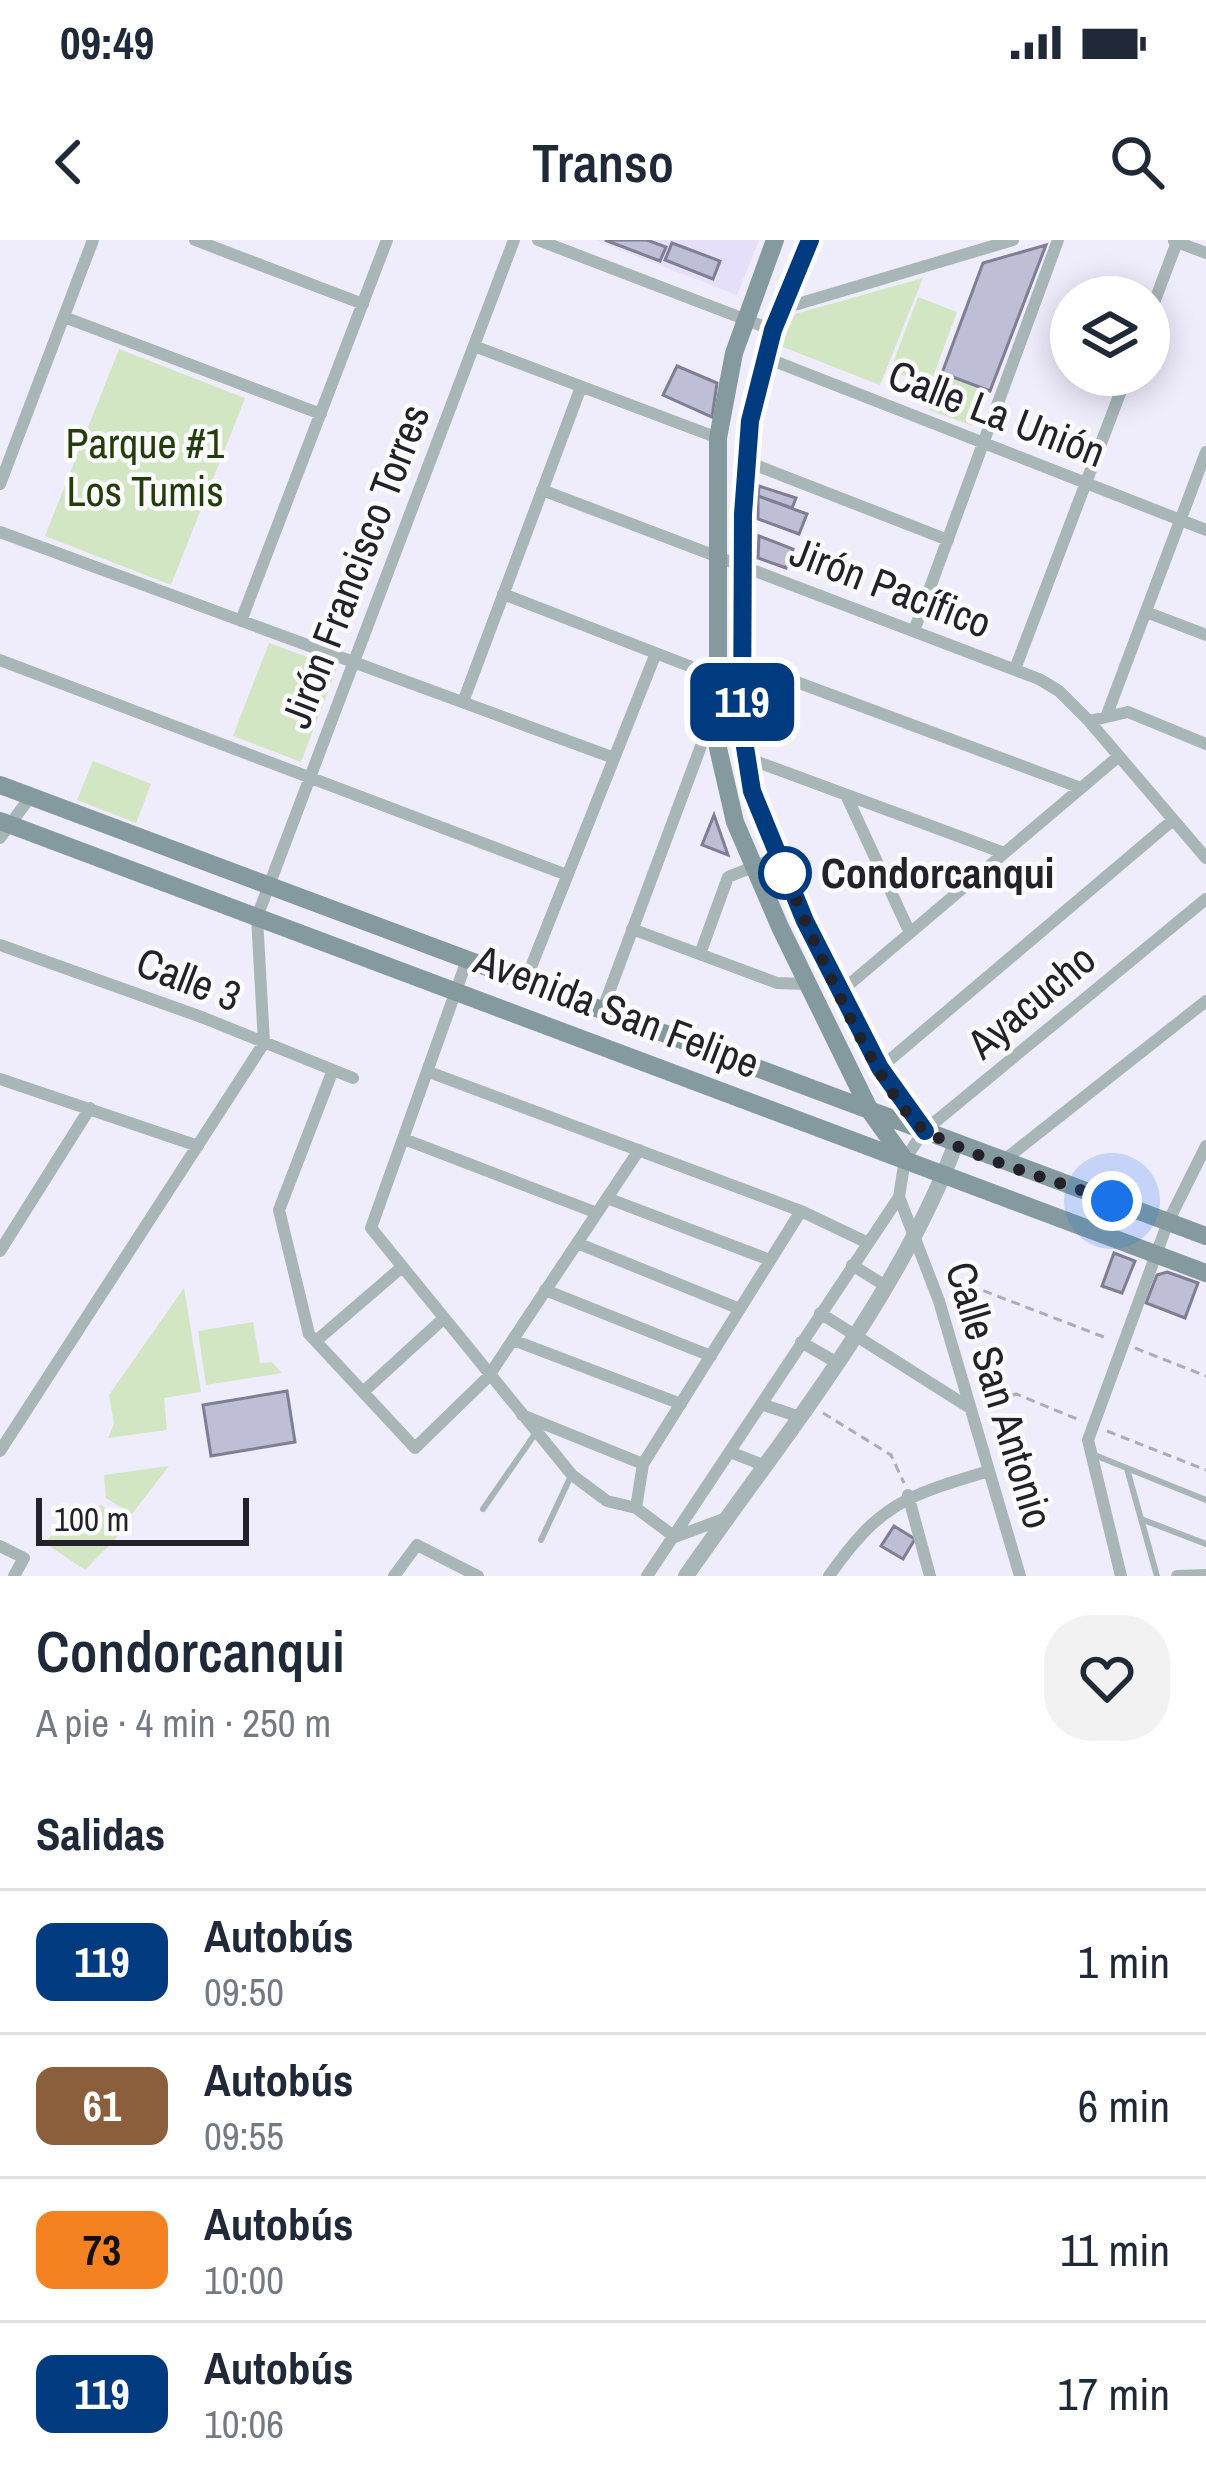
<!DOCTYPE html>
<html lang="es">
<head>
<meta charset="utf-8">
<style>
  body { margin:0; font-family:"Archivo Narrow",sans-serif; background:#f2f2f3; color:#1f2937; height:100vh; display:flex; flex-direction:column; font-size:45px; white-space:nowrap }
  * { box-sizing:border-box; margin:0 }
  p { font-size:39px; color:#747a83 }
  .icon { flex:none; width:66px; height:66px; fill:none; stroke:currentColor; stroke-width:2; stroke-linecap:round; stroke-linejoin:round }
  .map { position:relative; height:1336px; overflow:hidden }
  .drawer { display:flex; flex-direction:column; background:#fff; flex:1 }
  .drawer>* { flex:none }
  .badge { padding:0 24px; border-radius:18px; font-size:42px; line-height:78px }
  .controls { position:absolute; left:1050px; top:36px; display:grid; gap:24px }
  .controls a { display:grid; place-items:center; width:120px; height:120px; border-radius:50%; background:#fff; box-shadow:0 6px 30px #0003; font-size:60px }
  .scale { position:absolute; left:36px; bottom:30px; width:213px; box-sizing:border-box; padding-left:12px; border:6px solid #23212a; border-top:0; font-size:33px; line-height:42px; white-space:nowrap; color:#23212a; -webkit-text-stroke:9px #fbfbfb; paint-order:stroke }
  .you { position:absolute; width:60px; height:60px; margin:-30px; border:9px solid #fff; border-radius:50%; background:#1a73e8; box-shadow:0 0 0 18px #1a73e833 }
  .map>.badge { position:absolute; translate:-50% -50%; box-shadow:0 0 0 6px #fff }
  h2 { padding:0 36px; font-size:45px; line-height:108px }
  .round { display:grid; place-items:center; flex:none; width:126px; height:126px; border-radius:48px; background:#f2f2f3 }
  .headline { display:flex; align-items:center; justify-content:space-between; height:204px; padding:0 36px }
  h1 { font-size:57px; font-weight:600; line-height:90px }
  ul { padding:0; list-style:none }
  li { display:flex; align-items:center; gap:36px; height:144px; padding:0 36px; border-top:3px solid #e0e1e3 }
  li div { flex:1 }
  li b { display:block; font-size:45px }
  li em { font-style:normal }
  li .badge { min-width:132px; font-weight:700; text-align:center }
  .status { display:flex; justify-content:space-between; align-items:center; height:84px; padding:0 60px; background:#fff; direction:ltr }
  .status svg { height:33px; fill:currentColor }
  header { display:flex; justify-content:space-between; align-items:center; height:156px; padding:0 36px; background:#fff; font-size:54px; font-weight:600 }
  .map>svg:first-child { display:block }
  .built { fill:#e5dffa }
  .green { fill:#d3e6c4 }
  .building { fill:#bfbed7; stroke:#7f7e95; stroke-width:3 }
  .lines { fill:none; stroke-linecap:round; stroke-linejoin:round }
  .path { stroke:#afacba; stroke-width:3; stroke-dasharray:9 6; stroke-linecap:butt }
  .service { stroke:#a8b6b8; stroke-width:6 }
  .minor { stroke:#a8b6b8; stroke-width:12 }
  .tertiary { stroke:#a8b6b8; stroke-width:16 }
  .secondary { stroke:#859a9e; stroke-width:18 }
  .line-casing { stroke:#fff; stroke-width:27 }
  .line { stroke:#003b80; stroke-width:18 }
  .walk { stroke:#23212a; stroke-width:12; stroke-dasharray:0 21.6 }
  .stop-dot { fill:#fff; stroke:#003b80; stroke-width:6 }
  .labels { text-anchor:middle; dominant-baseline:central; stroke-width:9; stroke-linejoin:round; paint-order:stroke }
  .street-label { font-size:42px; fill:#23212a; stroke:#fbfbfb }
  .park-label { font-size:42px; fill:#253c0c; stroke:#fbfbfb }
  .stop-label { font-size:42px; font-weight:bold; fill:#23212a; stroke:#fbfbfb; text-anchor:start }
</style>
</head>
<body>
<div class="status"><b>09:49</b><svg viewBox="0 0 49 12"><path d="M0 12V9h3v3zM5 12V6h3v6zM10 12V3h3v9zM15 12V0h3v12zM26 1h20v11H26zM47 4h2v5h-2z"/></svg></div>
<header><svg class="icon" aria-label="back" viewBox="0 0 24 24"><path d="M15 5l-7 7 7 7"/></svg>Transo<svg class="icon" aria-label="search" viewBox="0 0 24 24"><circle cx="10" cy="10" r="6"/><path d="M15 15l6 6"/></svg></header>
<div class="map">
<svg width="1206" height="1336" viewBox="0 0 1206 1336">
  <rect width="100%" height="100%" fill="#efecfc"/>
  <!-- built -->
  <path class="built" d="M595 0H759L737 55Z"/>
  <!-- green -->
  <path class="green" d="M923 38 880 145 780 106 795 74Z
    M918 57 957 72 930 145 890 131Z
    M119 109 245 158 171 345 45 296Z
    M942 135 986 151 973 186 929 170Z
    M269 403 337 428 301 522 233 496Z
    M93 521 151 544 136 583 77 560Z
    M184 1048 201 1152 164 1158 167 1190 108 1198 114 1184 109 1155Z
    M253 1082 260 1123 272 1122 282 1133 206 1145 198 1091Z
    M169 1226 132 1274 106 1258 104 1235Z
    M101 1265 121 1278 118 1296 85 1330 45 1303 72 1269Z"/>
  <!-- building -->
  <path class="building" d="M605 0H647L666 7 660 21Z
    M672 3 720 21 713 39 665 20Z
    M1046 5 990 151 942 133 983 23Z
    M677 126 717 143 712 177 663 155Z
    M759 246 796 258 792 268 758 256Z
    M758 256 807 274 799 294 758 279Z
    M759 296 793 309 786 328 758 318Z
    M714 575 728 615 702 605Z
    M1114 1013 1135 1021 1122 1053 1102 1046Z
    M1167 1032 1198 1043 1185 1078 1146 1063 1157 1035Z
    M287 1151 295 1202 211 1216 203 1165Z
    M894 1286 915 1299 903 1319 881 1306Z"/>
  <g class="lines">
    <!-- path -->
    <path class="path" d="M955 1057 979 1049 1109 1099
      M1135 1108 1206 1136
      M984 1165 1016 1154 1082 1181
      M823 1173 891 1215 904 1243
      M1107 1191 1206 1230"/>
    <!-- service -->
    <path class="service" d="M1092 1214 1206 1260
      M1127 1229 1157 1336
      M483 1269 535 1194
      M1141 1279 1206 1304
      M541 1300 570 1238"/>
    <!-- minor -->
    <path class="minor" d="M195 0 363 64
      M538 0 773 90
      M1174 1 1206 13
      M781 69 1013 0
      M1149 76 1177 2
      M64 77 321 174
      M474 106 718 198
      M764 117 1206 290
      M745 221 948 300
      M0 244 93 0
      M542 250 1039 439 1059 451 1089 481 1128 472 1206 504
      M0 292 614 518
      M503 354 715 436
      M1146 372 1206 395
      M241 381 387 0
      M914 391 1058 0
      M0 420 567 635
      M743 422 1081 548
      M1015 429 1127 135
      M463 462 581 147
      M1106 477 1206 212
      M1089 481 1206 618
      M747 518 1004 613
      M846 555 910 693
      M0 598 31 556
      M632 689 777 743 806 744
      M0 705 204 778 353 838
      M700 714 728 637 778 617
      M467 720 371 988 572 1235 607 1261 636 1268
      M525 742 656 413
      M839 753 1119 516
      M602 771 713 474
      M880 828 1173 580
      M333 830 279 970 309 1094 415 1208 488 1137 639 910
      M429 832 801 971 866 1002
      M0 839 198 906
      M404 899 597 973
      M1003 921 1206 761
      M607 958 770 1020
      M577 1003 740 1069
      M0 1011 90 868
      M852 1025 884 1045
      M545 1050 711 1116
      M820 1073 970 1168
      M513 1100 681 1164
      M316 1101 402 1027
      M801 1102 834 1121
      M363 1152 443 1079
      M761 1164 797 1176
      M522 1175 643 1224
      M0 1211 264 803 257 677 514 0
      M730 1212 763 1225
      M908 1255 930 1336
      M726 1278 675 1297 636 1268 643 1224 801 971
      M0 1306 24 1318 14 1336
      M394 1336 417 1305 478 1336
      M647 1336 899 957
      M829 1336C880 1263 906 1256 989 1231
      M1020 1336 939 1061 899 957 905 919 924 891 1206 659
      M1121 1336 1088 1200 1168 982 1206 906
      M1177 1336 1206 1335"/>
    <!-- tertiary -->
    <path class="tertiary" d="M686 1336C781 1199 897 1061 956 903"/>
    <!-- secondary -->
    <path class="secondary" d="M775 0 734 113 718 198V508L735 582 780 687 870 871 902 916
      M810 0 773 90 750 181 743 274V488L753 551 805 681 880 828 921 888
      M0 545 1206 996
      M0 581 1206 1033"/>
  </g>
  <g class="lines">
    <!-- line casing -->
    <g class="line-casing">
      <path id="line" d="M810 0 773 90 750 181 743 274 742 488 752 551 805 681 880 828 925 891"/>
    </g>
    <!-- line -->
    <use href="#line" class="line"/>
    <!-- walk -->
    <path class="walk" d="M785 633 778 617C801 672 882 868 929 893 985 922 1052 939 1112 961"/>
  </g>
  <!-- markers -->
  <circle class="stop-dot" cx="785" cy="633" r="24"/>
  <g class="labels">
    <!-- street labels -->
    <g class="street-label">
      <text transform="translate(997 173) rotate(21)">Calle La Unión</text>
      <text transform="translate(355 326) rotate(-69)">Jirón Francisco Torres</text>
      <text transform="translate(891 347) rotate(21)">Jirón Pacífico</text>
      <text transform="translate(189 739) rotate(21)">Calle 3</text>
      <text transform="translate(1031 761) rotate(-40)">Ayacucho</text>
      <text transform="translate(617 771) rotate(21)">Avenida San Felipe</text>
      <text transform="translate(1000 1155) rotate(73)">Calle San Antonio</text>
    </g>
    <!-- park labels -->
    <g class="park-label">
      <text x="145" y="203">Parque #1<tspan x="145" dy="48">Los Tumis</tspan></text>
    </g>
    <!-- stop labels -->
    <g class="stop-label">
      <text x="821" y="633">Condorcanqui</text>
    </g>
  </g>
</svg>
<div class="controls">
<a><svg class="icon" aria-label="layers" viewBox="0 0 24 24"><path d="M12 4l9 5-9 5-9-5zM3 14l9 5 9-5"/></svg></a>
</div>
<div class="scale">100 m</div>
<div class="you" style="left:1112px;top:961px"></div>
<b class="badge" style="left:742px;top:462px;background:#003b80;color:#fff">119</b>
</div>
<section class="drawer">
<div class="headline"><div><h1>Condorcanqui</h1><p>A pie · 4 min · 250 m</p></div><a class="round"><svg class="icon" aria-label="heart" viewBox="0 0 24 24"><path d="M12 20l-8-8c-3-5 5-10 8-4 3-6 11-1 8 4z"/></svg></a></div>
<h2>Salidas</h2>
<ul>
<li><span class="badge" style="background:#003b80;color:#fff">119</span><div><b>Autobús</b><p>09:50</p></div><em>1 min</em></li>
<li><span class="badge" style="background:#8b5e3c;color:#fff">61</span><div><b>Autobús</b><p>09:55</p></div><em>6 min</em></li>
<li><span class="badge" style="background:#f58220;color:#111">73</span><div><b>Autobús</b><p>10:00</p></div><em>11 min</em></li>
<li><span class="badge" style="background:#003b80;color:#fff">119</span><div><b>Autobús</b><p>10:06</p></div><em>17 min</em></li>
</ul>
</section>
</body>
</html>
